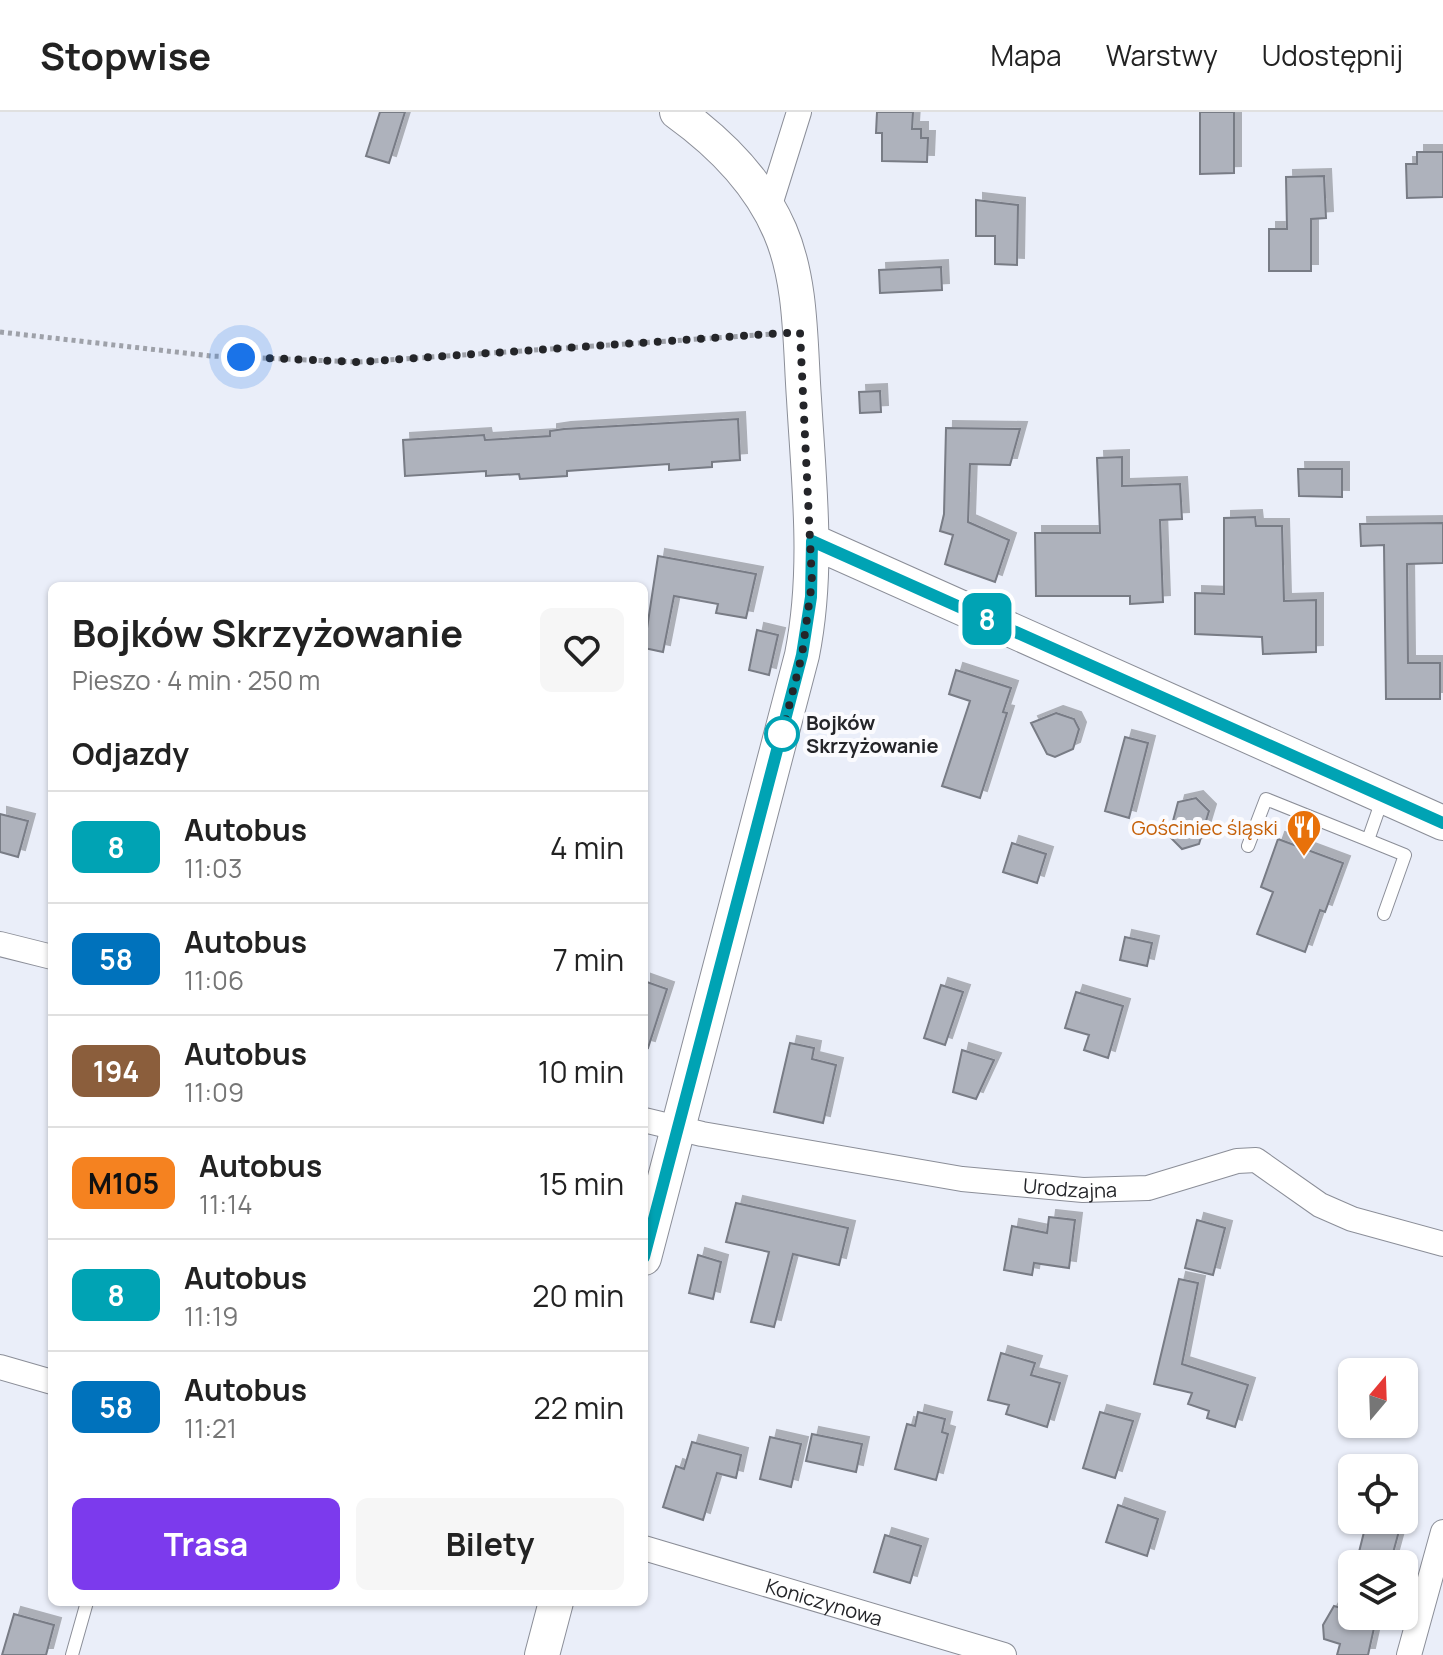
<!DOCTYPE html>
<html lang="pl">
<head>
<meta charset="utf-8">
<style>
  body { margin:0; font-family:Manrope,sans-serif; background:#f6f6f6; color:#222; height:100vh; display:flex; flex-direction:column; font-size:30px; white-space:nowrap }
  * { box-sizing:border-box; margin:0 }
  p { font-size:26px; color:#767676 }
  .icon { flex:none; width:44px; height:44px; fill:none; stroke:currentColor; stroke-width:2; stroke-linecap:round; stroke-linejoin:round }
  .map { position:relative; flex:1; overflow:hidden }
  .panel { position:absolute; left:48px; top:470px; width:600px; height:1024px; display:flex; flex-direction:column; background:#fff; border-radius:12px; box-shadow:0 2px 6px #0004 }
  .panel>* { flex:none }
  .badge { padding:0 16px; border-radius:12px; font-size:28px; line-height:52px }
  .needle { width:52px; rotate:19deg }
  .fabs { position:absolute; left:1338px; top:1246px; display:grid; gap:16px }
  .fabs a { display:grid; place-items:center; width:80px; height:80px; border-radius:12px; background:#fff; box-shadow:0 2px 6px #0004; font-size:40px }
  .you { position:absolute; width:40px; height:40px; margin:-20px; border:6px solid #fff; border-radius:50%; background:#1a73e8; box-shadow:0 0 0 12px #1a73e833 }
  .map>.badge { position:absolute; translate:-50% -50%; box-shadow:0 0 0 4px #fff }
  h2 { padding:0 24px; font-size:30px; line-height:72px }
  .round { display:grid; place-items:center; flex:none; width:84px; height:84px; border-radius:12px; background:#f6f6f6 }
  .overview { display:flex; align-items:center; justify-content:space-between; height:136px; padding:0 24px }
  h1 { font-size:38px; font-weight:700; line-height:60px }
  .primary-button { display:flex; gap:16px; margin-top:auto; padding:16px 24px }
  .primary-button a { flex:1; height:92px; border-radius:12px; background:#7c3aed; color:#fff; font-size:32px; font-weight:700; line-height:92px; text-align:center }
  .primary-button a+a { background:#f6f6f6; color:#222 }
  ul { padding:0; list-style:none }
  li { display:flex; align-items:center; gap:24px; height:112px; padding:0 24px; border-top:2px solid #e0e0e0 }
  li div { flex:1 }
  li b { display:block; font-size:30px }
  li em { font-style:normal }
  li .badge { min-width:88px; font-weight:700; text-align:center }
  header { display:flex; align-items:center; gap:48px; box-sizing:border-box; height:112px; padding:0 40px; background:#fff; border-bottom:2px solid #e0e0e0 }
  header strong { font-size:38px }
  nav { display:flex; gap:44px; margin-inline-start:auto; font-size:28px }
  .map>svg:first-child { display:block }
  .building { fill:#aeb2bc; stroke:#787b85; stroke-width:2; filter:url(#shadow) }
  .lines { fill:none; stroke-linecap:round; stroke-linejoin:round }
  .lane-casing { stroke:#8b8e98; stroke-width:14 }
  .street-casing { stroke:#8b8e98; stroke-width:26 }
  .secondary-casing { stroke:#8b8e98; stroke-width:36 }
  .path { stroke:#9ea1a9; stroke-width:5; stroke-dasharray:4 4; stroke-linecap:butt }
  .lane { stroke:#fff; stroke-width:12 }
  .street { stroke:#fff; stroke-width:24 }
  .secondary { stroke:#fff; stroke-width:34 }
  .line-casing { stroke:#fff; stroke-width:18 }
  .line { stroke:#00a3b4; stroke-width:12 }
  .walk { stroke:#242529; stroke-width:8; stroke-dasharray:0 14.4 }
  .stop-dot { fill:#fff; stroke:#00a3b4; stroke-width:4 }
  .labels { text-anchor:middle; dominant-baseline:central; stroke-width:8; stroke-linejoin:round; paint-order:stroke }
  .stop-label { font-size:20px; font-weight:bold; fill:#242529; stroke:#fbfbfe; text-anchor:start }
  .food-label { font-size:20px; fill:#c56008; stroke:#fbfbfe; text-anchor:end }
  .street-label { font-size:20px; fill:#242529; stroke:#fbfbfe }
</style>
</head>
<body>
<header>
<strong>Stopwise</strong>
<nav><a>Mapa</a><a>Warstwy</a><a>Udostępnij</a></nav>
</header>
<div class="map">
<svg width="1443" height="1543" viewBox="0 0 1443 1543">
  <defs>
    <filter id="shadow"><feDropShadow dx="7" dy="-7" stdDeviation="0" flood-color="#0004"/></filter>
  </defs>
  <rect width="100%" height="100%" fill="#eaeef9"/>
  <!-- building -->
  <path class="building" d="M380 0H405L389 51 366 44Z
    M877 0H913L912 17H921V26H928L927 50 882 49V21H876Z
    M1200 0H1234V61L1200 62Z
    M1417 40H1443V85L1407 86 1406 52H1417Z
    M1324 64 1326 106 1311 107V159H1269V117H1287L1286 65Z
    M976 88 1018 93 1017 153 995 152V124H976Z
    M941 155 942 178 880 181 879 158Z
    M880 279 881 300 860 301 859 280Z
    M738 307 740 348 712 350V355L669 358V352L567 359V364L520 367 519 362 486 364V359L405 364 403 328 484 323 485 328 550 324V319L564 317Z
    M946 316 1020 317 1010 353 970 352 968 410 1009 428 995 470 945 452 953 423 940 419 944 402Z
    M1122 345V374L1180 372 1182 407 1160 408 1163 490 1130 492V484H1036L1035 421H1100L1097 346Z
    M1298 357H1342V385L1299 384Z
    M1255 405 1256 414H1282L1284 489 1316 488V540L1263 542 1262 525 1195 522V481L1224 482V406Z
    M1443 411V451L1407 452 1408 551H1440V587H1386L1384 433 1361 434 1360 412Z
    M658 444 756 462 746 506 716 501 718 492 674 484 663 540 644 536Z
    M757 518 778 523 769 563 749 558Z
    M956 558 1011 576 1003 600 1007 601 980 686 942 674 970 589 949 582Z
    M1056 601 1074 607 1079 617 1073 637 1055 645 1047 642 1031 611Z
    M1125 625 1148 631 1129 706 1105 699Z
    M1196 686 1209 699 1199 732 1182 737 1169 724 1178 690Z
    M0 702 28 709 18 745 0 740Z
    M1278 727 1343 751 1325 800 1320 798 1305 840 1257 822 1273 780 1261 775Z
    M1012 731 1046 742 1037 771 1003 760Z
    M1125 825 1152 831 1147 854 1120 848Z
    M644 869 667 877 648 936 644 935Z
    M941 873 963 880 945 933 924 926Z
    M1076 880 1123 894 1108 946 1084 938 1089 923 1065 916Z
    M790 931 814 936 812 947 836 953 823 1011 774 1000Z
    M962 938 994 948 976 987 953 980Z
    M736 1091 848 1116 839 1153 793 1142 774 1215 751 1210 769 1140 726 1130Z
    M1049 1105 1075 1108 1069 1156 1034 1151 1032 1163 1004 1158 1012 1114 1047 1121Z
    M1197 1108 1225 1116 1213 1163 1185 1156Z
    M698 1143 721 1150 713 1187 689 1181Z
    M1179 1167 1198 1171 1182 1252 1248 1273 1235 1315 1207 1306 1209 1299 1188 1292 1192 1281 1154 1272Z
    M1001 1241 1035 1251 1031 1263 1060 1271 1047 1315 1006 1302 1009 1293 988 1288Z
    M918 1300 945 1307 942 1320 948 1322 936 1368 895 1357 907 1312 915 1314Z
    M1100 1300 1133 1309 1115 1366 1083 1356Z
    M812 1322 862 1332 856 1360 806 1349Z
    M770 1325 801 1332 791 1375 760 1367Z
    M692 1330 741 1343 736 1366 717 1361 703 1408 663 1395 676 1354 684 1357Z
    M1118 1393 1158 1407 1147 1444 1106 1430Z
    M1367 1408H1402L1390 1452H1356Z
    M885 1423 921 1434 910 1471 874 1460Z
    M1334 1494 1352 1499V1504L1376 1507 1368 1543H1337L1340 1532 1324 1527 1323 1513Z
    M14 1502 54 1513 46 1543H2Z"/>
  <g class="lines">
    <!-- lane casing -->
    <g class="lane-casing">
      <path id="lane" d="M1368 728 1405 743 1384 802
        M1248 734 1266 687 1368 728 1382 688
        M72 1543 87 1490"/>
    </g>
    <!-- street casing -->
    <g class="street-casing">
      <g id="street">
        <path d="M769 96 799 0"/>
        <path d="M0 832 52 845"/>
        <path id="s1" d="M644 1008 702 1022 962 1067 1083 1078 1148 1076 1237 1049 1256 1048 1320 1093 1352 1107 1443 1132"/>
        <path d="M0 1255 52 1270"/>
        <path id="s2" d="M644 1436 1004 1543"/>
        <path d="M1409 1543 1443 1420"/>
      </g>
    </g>
    <!-- secondary casing -->
    <g class="secondary-casing">
      <path id="secondary" d="M812 429 1443 711
        M644 1146 802 543C819 458 809 373 804 287 800 232 802 170 780 119 759 70 720 31 677 0
        M542 1543 556 1490"/>
    </g>
    <!-- path -->
    <path class="path" d="M0 220 211 244 358 250 773 222"/>
    <!-- lane -->
    <use href="#lane" class="lane"/>
    <!-- street -->
    <use href="#street" class="street"/>
    <!-- secondary -->
    <use href="#secondary" class="secondary"/>
  </g>
  <g class="lines">
    <!-- line casing -->
    <g class="line-casing">
      <path id="line" d="M644 1145 802 543 811 485 812 429 1443 711"/>
    </g>
    <!-- line -->
    <use href="#line" class="line"/>
    <!-- walk -->
    <path class="walk" d="M241 245 358 250 800 220 812 470 802 543 782 622"/>
  </g>
  <!-- icons -->
  <defs>
    <g id="restaurant-pin" transform="scale(1.8)"><path d="M0 17L-7.5 6A9.5 9.5 0 1 1 7.5 6Z" fill="#e8710a" stroke="#fbfbfe"/><path d="M-5-6h1v4h1v-4h1v4h1v-4h1v5L-1.5 .5V6h-2V.5L-5-1ZM5-6V6H3V1.5H1.5Q1.5-4 5-6Z" fill="#fff"/></g>
  </defs>
  <g fill-rule="evenodd">
    <use href="#restaurant-pin" x="1304" y="715"/>
  </g>
  <!-- markers -->
  <circle class="stop-dot" cx="782" cy="622" r="16"/>
  <g class="labels">
    <!-- stop labels -->
    <g class="stop-label">
      <text x="806" y="610">Bojków<tspan x="806" dy="23">Skrzyżowanie</tspan></text>
    </g>
    <!-- food labels -->
    <g class="food-label">
      <text x="1278" y="715">Gościniec śląski</text>
    </g>
    <!-- street labels -->
    <g class="street-label">
      <text stroke="none"><textPath href="#s1" startOffset="432">Urodzajna</textPath></text>
      <text stroke="none"><textPath href="#s2" startOffset="188">Koniczynowa</textPath></text>
    </g>
  </g>
</svg>
<div class="fabs">
<a><svg class="needle" viewBox="-14 -14 28 28"><path d="M0-13l5 13h-10z" fill="#e53935"/><path d="M0 13l5-13h-10z" fill="#767676"/></svg></a>
<a><svg class="icon" aria-label="locate" viewBox="0 0 24 24"><circle cx="12" cy="12" r="6"/><path d="M12 2v4M12 18v4M2 12h4M18 12h4"/></svg></a>
<a><svg class="icon" aria-label="layers" viewBox="0 0 24 24"><path d="M12 4l9 5-9 5-9-5zM3 14l9 5 9-5"/></svg></a>
</div>
<div class="you" style="left:241px;top:245px"></div>
<b class="badge" style="left:987px;top:507px;background:#00a3b4;color:#fff">8</b>
<section class="panel">
<div class="overview"><div><h1>Bojków Skrzyżowanie</h1><p>Pieszo · 4 min · 250 m</p></div><a class="round"><svg class="icon" aria-label="heart" viewBox="0 0 24 24"><path d="M12 20l-8-8c-3-5 5-10 8-4 3-6 11-1 8 4z"/></svg></a></div>
<h2>Odjazdy</h2>
<ul>
<li><span class="badge" style="background:#00a3b4;color:#fff">8</span><div><b>Autobus</b><p>11:03</p></div><em>4 min</em></li>
<li><span class="badge" style="background:#0072bc;color:#fff">58</span><div><b>Autobus</b><p>11:06</p></div><em>7 min</em></li>
<li><span class="badge" style="background:#8b5e3c;color:#fff">194</span><div><b>Autobus</b><p>11:09</p></div><em>10 min</em></li>
<li><span class="badge" style="background:#f58220;color:#111">M105</span><div><b>Autobus</b><p>11:14</p></div><em>15 min</em></li>
<li><span class="badge" style="background:#00a3b4;color:#fff">8</span><div><b>Autobus</b><p>11:19</p></div><em>20 min</em></li>
<li><span class="badge" style="background:#0072bc;color:#fff">58</span><div><b>Autobus</b><p>11:21</p></div><em>22 min</em></li>
</ul>
<div class="primary-button"><a>Trasa</a><a>Bilety</a></div>
</section>
</div>
</body>
</html>
